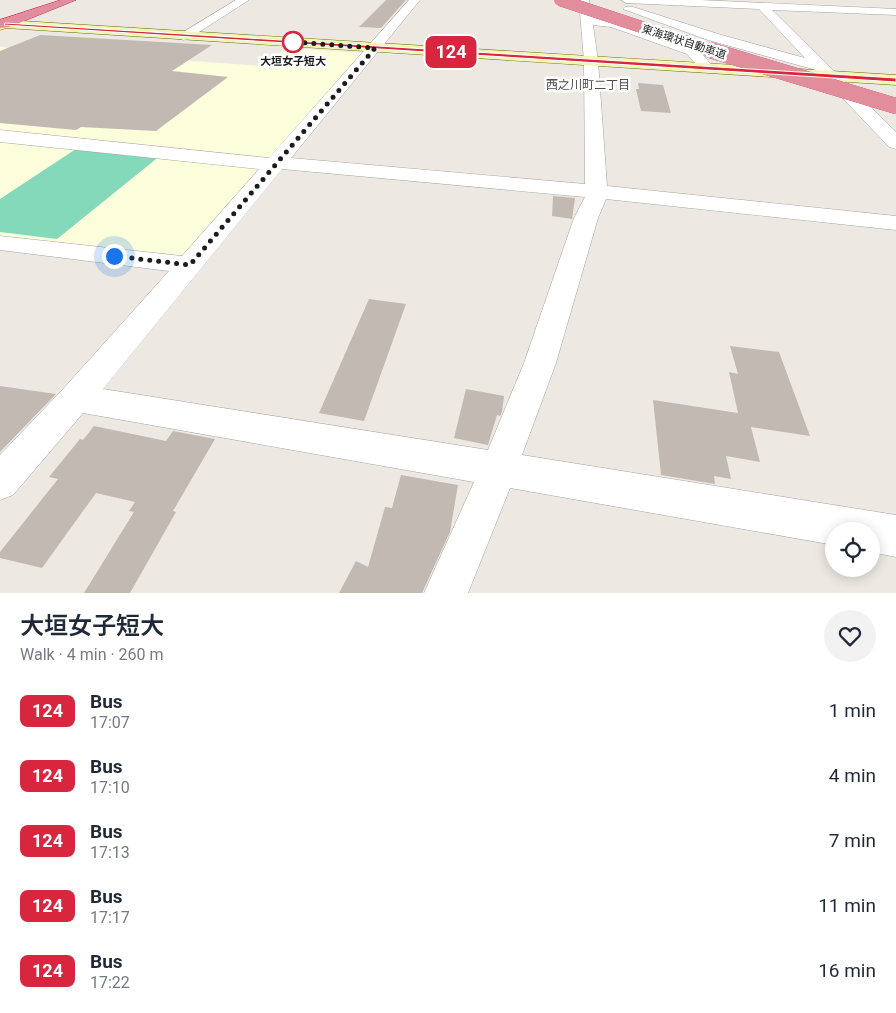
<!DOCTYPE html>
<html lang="en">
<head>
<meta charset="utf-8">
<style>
  body { margin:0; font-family:Roboto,"Noto Sans JP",sans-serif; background:#f2f2f3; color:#1f2937; height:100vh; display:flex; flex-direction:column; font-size:19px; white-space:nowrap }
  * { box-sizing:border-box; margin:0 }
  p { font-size:16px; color:#747a83 }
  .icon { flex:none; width:28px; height:28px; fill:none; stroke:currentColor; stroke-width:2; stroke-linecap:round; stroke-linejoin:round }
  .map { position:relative; height:593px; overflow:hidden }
  .details { display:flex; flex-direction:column; background:#fff; flex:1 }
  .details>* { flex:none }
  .badge { padding:0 10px; border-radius:8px; font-size:18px; line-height:32px }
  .tools { position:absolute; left:825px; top:522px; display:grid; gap:10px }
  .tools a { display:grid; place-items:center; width:55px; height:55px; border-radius:50%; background:#fff; box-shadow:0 2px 12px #0003; font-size:25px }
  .you { position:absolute; width:25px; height:25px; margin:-12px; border:4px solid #fff; border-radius:50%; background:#1a73e8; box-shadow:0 0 0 8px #1a73e833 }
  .map>.badge { position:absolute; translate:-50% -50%; box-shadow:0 0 0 2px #fff }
  .round { display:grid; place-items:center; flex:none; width:52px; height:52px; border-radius:26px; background:#f2f2f3 }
  .head { display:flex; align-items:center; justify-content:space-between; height:85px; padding:0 20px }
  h1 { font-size:24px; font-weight:600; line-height:38px }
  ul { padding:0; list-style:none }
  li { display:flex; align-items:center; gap:15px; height:65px; padding:0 20px }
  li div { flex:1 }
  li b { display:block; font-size:19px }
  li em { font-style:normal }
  li .badge { min-width:55px; font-weight:700; text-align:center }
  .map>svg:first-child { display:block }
  .education { fill:#fcfddb }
  .pitch { fill:#83d9ba }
  .building { fill:#c1b9b2 }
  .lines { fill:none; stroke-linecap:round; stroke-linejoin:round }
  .street-casing { stroke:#a3a3a3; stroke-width:1 }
  .secondary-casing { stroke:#5f6c0a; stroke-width:1 }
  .highway-casing { stroke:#cd2d60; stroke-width:1 }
  .street { fill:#fff; fill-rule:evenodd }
  .secondary { fill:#f1f6b7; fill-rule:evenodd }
  .highway { fill:#e18d9b; fill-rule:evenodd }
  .highway-bridge-far1-casing { stroke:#cd2d60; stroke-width:12; stroke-linecap:butt }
  .highway-bridge-casing { stroke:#cd2d60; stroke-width:16; stroke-linecap:butt }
  .highway-bridge-far1 { stroke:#e18d9b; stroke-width:12 }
  .highway-bridge { stroke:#e18d9b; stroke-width:16 }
  .line { fill:#d7263d; stroke:#fff }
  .walk { stroke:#1c1c1c; stroke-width:5; stroke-dasharray:0 9 }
  .stop-dot { fill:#fff; stroke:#d7263d; stroke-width:2.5 }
  .labels { text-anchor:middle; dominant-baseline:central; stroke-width:5; stroke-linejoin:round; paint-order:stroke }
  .far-street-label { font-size:11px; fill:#1c1c1c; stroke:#fff }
  .far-stop-label { font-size:11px; font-weight:bold; fill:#1c1c1c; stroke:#fff }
  .far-neighbourhood-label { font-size:12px; fill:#4f4f4f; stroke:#fff }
</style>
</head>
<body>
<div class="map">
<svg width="896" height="593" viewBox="0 0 896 593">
  <rect width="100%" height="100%" fill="#ede9e2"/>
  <!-- education -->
  <path class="education" d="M0 47 262 66 287 48 365 53 192 252 168 258 0 236Z"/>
  <!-- pitch -->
  <path class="pitch" d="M79 147 161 155 57 239 0 232V199Z"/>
  <!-- building -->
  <path class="building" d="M386 0H406L381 28 359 27Z
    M40 35 212 45 172 71 228 77 156 131 81 127 76 130 0 123V51Z
    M638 83 663 85 671 113 641 111 636 89H639Z
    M553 196 575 198 572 219 552 216Z
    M369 299 406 304 364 421 319 413Z
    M730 346 779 352 810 436 751 427 760 462 726 456 731 479 714 476 715 484 661 475 653 400 738 413 729 372 738 374Z
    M0 386 56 394 0 452Z
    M466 389 504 396 502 412 500 416 497 415 488 445 454 438Z
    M94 426 166 441 173 431 215 439 173 511 176 512 130 593H84L134 512 129 511 135 502 96 493 42 568 0 558V552L58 479 49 477 80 439 83 440Z
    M401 475 458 485 450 532 422 593H339L356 561 368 567 385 507 392 508Z"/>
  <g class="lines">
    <!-- street casing -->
    <g class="street-casing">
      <path id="street" d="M236 0H249L188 39 183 40 177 36Z
        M409 0H420L291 158 585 184 584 61 579 0H589L592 17 617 21 697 48 714 68 712 71H702L687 54 611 27 593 25 598 61 607 186 896 216V230L606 199 598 218 556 363 522 455 896 515V557L871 552V531H834V545L510 488 468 593H424L474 482 83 413 13 495 0 500V455L64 388 169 271 0 250V236L182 256 259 169 0 142V130L269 158ZM282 169 585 197 574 218 524 363 488 450 103 389Z
        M621 0H700L896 9V15L772 10 896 132V149L889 147 816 70 708 40 623 9 625 7H633L718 34 805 58 759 9 626 3Z"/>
    </g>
    <!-- secondary casing -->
    <g class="secondary-casing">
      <path id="secondary" d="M5 20 896 75V85L6 28 0 30V22Z"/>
    </g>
    <!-- highway casing -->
    <g class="highway-casing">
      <path id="highway" d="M61 0H76L9 27 0 28V20Z"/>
    </g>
    <!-- street -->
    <use href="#street" class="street"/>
    <!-- secondary -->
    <use href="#secondary" class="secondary"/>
    <!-- highway -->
    <use href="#highway" class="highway"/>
    <!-- highway-bridge-far1 casing -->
    <g class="highway-bridge-far1-casing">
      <path id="highway-bridge-far1" d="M560 0 714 51"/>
    </g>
    <!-- highway-bridge casing -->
    <g class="highway-bridge-casing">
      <path id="highway-bridge" d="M710 50 896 106"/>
    </g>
    <!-- highway-bridge-far1 -->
    <use href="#highway-bridge-far1" class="highway-bridge-far1"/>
    <!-- highway-bridge -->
    <use href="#highway-bridge" class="highway-bridge"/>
  </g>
  <!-- line -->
  <path class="line" d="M5 23 896 78V82L4 25Z"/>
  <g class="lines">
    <!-- walk -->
    <path class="walk" d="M114 256 190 265 375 48 293 42"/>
  </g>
  <!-- markers -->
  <circle class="stop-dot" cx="293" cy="42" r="10"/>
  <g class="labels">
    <!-- far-street labels -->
    <g class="far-street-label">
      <text transform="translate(684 42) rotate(18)">東海環状自動車道</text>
    </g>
    <!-- far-stop labels -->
    <g class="far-stop-label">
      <text x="293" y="61">大垣女子短大</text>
    </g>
    <!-- far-neighbourhood labels -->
    <g class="far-neighbourhood-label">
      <text x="588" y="85">西之川町二丁目</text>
    </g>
  </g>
</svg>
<div class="tools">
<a><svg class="icon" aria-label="locate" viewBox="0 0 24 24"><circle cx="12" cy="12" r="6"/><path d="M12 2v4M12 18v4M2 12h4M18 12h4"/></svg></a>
</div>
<div class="you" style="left:114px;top:256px"></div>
<b class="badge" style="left:451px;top:52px;background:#d7263d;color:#fff">124</b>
</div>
<section class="details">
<div class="head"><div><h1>大垣女子短大</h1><p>Walk · 4 min · 260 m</p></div><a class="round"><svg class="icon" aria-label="heart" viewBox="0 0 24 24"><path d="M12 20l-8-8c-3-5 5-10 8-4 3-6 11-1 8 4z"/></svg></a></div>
<ul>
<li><span class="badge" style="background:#d7263d;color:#fff">124</span><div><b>Bus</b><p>17:07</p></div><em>1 min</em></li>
<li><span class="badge" style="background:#d7263d;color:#fff">124</span><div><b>Bus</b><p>17:10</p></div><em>4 min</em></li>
<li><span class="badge" style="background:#d7263d;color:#fff">124</span><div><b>Bus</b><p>17:13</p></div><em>7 min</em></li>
<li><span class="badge" style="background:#d7263d;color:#fff">124</span><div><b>Bus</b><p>17:17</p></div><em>11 min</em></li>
<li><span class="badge" style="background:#d7263d;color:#fff">124</span><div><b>Bus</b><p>17:22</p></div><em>16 min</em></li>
</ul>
</section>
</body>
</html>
